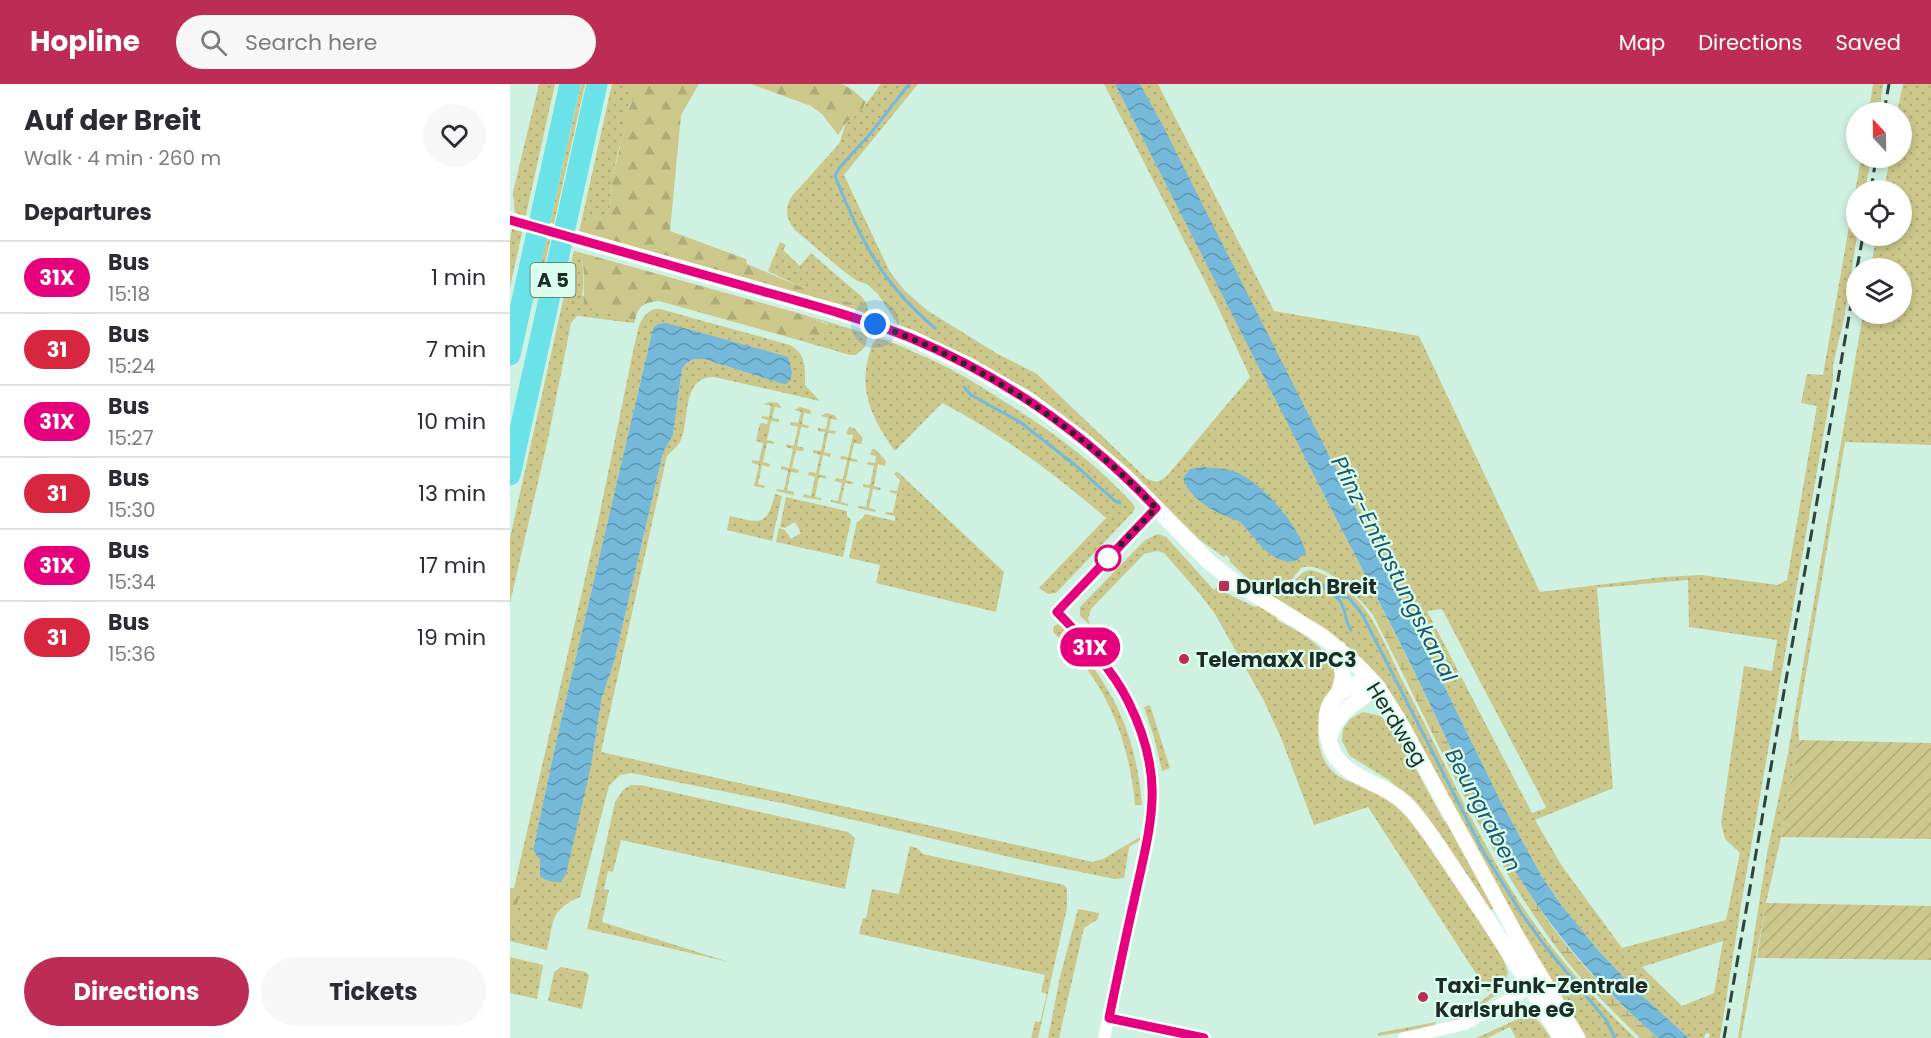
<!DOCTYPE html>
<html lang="en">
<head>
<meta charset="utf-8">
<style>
  body { margin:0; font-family:Poppins,sans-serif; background:#f7f7f7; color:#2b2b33; height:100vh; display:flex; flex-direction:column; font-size:22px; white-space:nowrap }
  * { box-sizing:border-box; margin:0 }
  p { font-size:20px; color:#7c7c81 }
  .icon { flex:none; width:33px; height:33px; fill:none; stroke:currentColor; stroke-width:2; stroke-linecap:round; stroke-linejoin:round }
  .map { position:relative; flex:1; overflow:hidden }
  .drawer { display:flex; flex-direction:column; background:#fff; width:510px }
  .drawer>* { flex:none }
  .badge { padding:0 12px; border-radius:20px; font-size:21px; line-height:39px }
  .needle { width:39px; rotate:338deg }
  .controls { position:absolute; left:1336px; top:18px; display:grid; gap:12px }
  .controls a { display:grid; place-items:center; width:66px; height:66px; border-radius:50%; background:#fff; box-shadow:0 3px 9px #0003; font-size:30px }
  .you { position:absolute; width:30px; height:30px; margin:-15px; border:4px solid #fff; border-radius:50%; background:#1a73e8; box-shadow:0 0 0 9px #1a73e833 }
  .map>.badge { position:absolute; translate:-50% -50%; box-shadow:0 0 0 3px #fff }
  h2 { padding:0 24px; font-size:22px; line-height:54px }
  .round { display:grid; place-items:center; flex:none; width:63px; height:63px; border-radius:32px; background:#f7f7f7 }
  .head { display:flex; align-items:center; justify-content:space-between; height:102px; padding:0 24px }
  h1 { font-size:28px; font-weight:700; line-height:45px }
  .action { display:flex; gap:12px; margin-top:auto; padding:12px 24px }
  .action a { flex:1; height:69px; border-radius:36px; background:#bc2c54; color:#fff; font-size:24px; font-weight:700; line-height:69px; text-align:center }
  .action a+a { background:#f7f7f7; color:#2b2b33 }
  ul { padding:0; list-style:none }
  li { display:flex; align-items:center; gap:18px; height:72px; padding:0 24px; border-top:2px solid #e1e1e2 }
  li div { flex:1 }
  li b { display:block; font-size:22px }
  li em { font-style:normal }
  li .badge { min-width:66px; font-weight:700; text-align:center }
  header { display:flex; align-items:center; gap:36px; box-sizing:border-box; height:84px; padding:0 30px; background:#bc2c54; color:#fff }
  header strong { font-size:28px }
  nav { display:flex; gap:33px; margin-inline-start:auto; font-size:21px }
  .search { width:420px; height:54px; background:#f7f7f7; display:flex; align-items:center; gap:15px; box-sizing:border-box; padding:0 21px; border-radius:33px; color:#7c7c81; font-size:22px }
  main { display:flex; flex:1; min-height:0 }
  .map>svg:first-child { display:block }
  .grass { fill:url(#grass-dots); fill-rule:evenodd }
  .forest { fill:url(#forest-firs) }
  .wetland { fill:url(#wetland-marsh) }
  .garden { fill:url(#garden-furrows) }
  .water { fill:url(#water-waves) }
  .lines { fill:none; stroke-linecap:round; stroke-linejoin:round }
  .stream { stroke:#75b9da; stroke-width:3 }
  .minor { stroke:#fff; stroke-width:12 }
  .tertiary { stroke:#fff; stroke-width:15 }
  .secondary { stroke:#fff; stroke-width:16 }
  .motorway { stroke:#6ae2e7; stroke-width:21 }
  .rail { stroke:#32413b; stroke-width:3; stroke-dasharray:12 6; stroke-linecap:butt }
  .line-casing { stroke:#fff; stroke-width:14 }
  .line { stroke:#e6007e; stroke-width:9 }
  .walk { stroke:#1e2b26; stroke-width:6; stroke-dasharray:0 10.8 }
  .stop-dot { fill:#fff; stroke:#e6007e; stroke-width:3 }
  .poi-dot { fill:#bc2c54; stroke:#dbffef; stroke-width:2 }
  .labels { text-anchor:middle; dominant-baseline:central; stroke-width:4.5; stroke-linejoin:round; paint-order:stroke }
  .shield { fill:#dbffef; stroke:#576b62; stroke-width:1.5 }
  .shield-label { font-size:20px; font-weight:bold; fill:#1e2b26 }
  .poi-label { font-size:21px; font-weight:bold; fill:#1e2b26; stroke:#dbffef; text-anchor:start }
  .street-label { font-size:21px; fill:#1e2b26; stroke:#dbffef }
  .water-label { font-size:22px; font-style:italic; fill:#1f556d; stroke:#dbffef }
</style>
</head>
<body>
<header>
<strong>Hopline</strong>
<div class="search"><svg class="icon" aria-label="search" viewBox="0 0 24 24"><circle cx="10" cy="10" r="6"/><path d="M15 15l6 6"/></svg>Search here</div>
<nav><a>Map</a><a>Directions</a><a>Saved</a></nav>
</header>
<main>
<section class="drawer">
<div class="head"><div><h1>Auf der Breit</h1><p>Walk · 4 min · 260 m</p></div><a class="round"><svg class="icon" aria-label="heart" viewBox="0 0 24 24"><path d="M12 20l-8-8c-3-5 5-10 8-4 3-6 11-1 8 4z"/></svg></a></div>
<h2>Departures</h2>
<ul>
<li><span class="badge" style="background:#e6007e;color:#fff">31X</span><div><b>Bus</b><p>15:18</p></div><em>1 min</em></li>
<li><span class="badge" style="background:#d7263d;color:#fff">31</span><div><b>Bus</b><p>15:24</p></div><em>7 min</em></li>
<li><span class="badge" style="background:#e6007e;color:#fff">31X</span><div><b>Bus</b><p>15:27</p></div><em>10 min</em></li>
<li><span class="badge" style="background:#d7263d;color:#fff">31</span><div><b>Bus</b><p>15:30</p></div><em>13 min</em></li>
<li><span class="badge" style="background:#e6007e;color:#fff">31X</span><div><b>Bus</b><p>15:34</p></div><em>17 min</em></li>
<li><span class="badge" style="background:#d7263d;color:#fff">31</span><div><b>Bus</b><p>15:36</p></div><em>19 min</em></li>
</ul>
<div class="action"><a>Directions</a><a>Tickets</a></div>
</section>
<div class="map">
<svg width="1421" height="954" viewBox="0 0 1421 954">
  <defs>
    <pattern id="grass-dots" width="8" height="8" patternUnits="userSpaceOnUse" patternTransform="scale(1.5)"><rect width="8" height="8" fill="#ccc78b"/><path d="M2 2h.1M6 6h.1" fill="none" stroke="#afab78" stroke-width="1.8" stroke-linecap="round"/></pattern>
    <pattern id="forest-firs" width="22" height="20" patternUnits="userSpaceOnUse" patternTransform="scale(1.5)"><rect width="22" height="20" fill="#ccc78b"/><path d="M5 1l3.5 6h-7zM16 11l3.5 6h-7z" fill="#afab78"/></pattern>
    <pattern id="wetland-marsh" width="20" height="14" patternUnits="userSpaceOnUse" patternTransform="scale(1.5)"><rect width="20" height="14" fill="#ccc78b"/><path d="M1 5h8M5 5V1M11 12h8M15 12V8" fill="none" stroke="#afab78"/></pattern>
    <pattern id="garden-furrows" width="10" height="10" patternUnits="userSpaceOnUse" patternTransform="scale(1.5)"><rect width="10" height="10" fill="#ccc78b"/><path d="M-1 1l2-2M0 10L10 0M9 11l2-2" fill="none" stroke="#afab78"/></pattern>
    <pattern id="water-waves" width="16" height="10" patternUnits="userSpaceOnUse" patternTransform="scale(1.5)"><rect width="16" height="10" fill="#75b9da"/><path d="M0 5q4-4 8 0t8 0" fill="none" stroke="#5f97b1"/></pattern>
  </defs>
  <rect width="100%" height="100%" fill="#cef1e2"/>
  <!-- grass -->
  <path class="grass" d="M29 0H45L0 203V155L5 130 3 108Z
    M71 0H75L27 215H23Z
    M102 0H115L117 7 124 15 119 21 102 95 101 117 99 127 93 133 77 135 74 149 69 148Z
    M371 0H408L334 91 380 188 395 207 418 227 486 269 527 290 637 395 647 398 656 393 740 293 707 221 594 0H605L873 526 863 531C851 515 813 474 791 484L779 499 770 506 749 505 719 477 720 475 716 471 714 473 690 456 613 382 389 242 368 210 357 200 347 197 331 185 285 146C276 135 274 125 282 112L329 60 336 39 353 24Z
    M630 0H648L764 227 909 252 1030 508 1153 493 1191 491 1268 501 1277 496 1307 322 1291 319 1297 290 1313 291 1351 74H1361L1355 106H1347V152L1334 235 1323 281V296L1232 815 1210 954H1199L1200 950 1196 949 1194 954H1179L1123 903 1089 867 1052 822 1032 793 990 716 898 528ZM1178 496 1179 543 1267 556 1262 587 1234 582 1211 739 1215 755 1230 769 1216 836 1112 864 1052 782 1025 736 1103 704 1087 504ZM932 525 1036 723V724L1022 729 917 527ZM1213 857 1204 909 1172 922 1132 883Z
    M1363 0H1373L1369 28H1359Z
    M1393 0H1421V361L1335 358 1288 637 1289 656 1271 753 1256 819 1231 954H1228L1257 769 1278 669 1353 230H1392V184H1361L1366 152H1392V106H1374L1380 74H1392V28H1387Z
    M270 158 276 161 273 166 290 182 301 169 352 213 357 220 358 229 349 230 344 220 289 202 258 187Z
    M64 167 72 169C72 184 75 196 72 211L88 226 125 236 124 239 67 232 61 239 38 355 0 519V454Z
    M144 225H150L280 261C297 271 295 283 295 301L310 317 204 293C170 293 181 337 170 358 167 363 161 368 157 372L91 668 583 778 593 775 630 753V756L619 763 614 794 605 795 512 776 276 720 121 689 110 691 99 702 70 813C40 826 44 837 37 866L0 857V824L4 804 88 438 124 263C128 248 128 232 144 225ZM143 244 270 299 194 275C183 275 179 275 172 285L163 351 153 369 104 578 92 613 81 682 30 786V774L23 766 47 654Z
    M295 231 358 250 355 263 346 271H340L271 251H313L318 240Z
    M367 254C380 256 394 264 406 269 438 282 466 299 495 318 542 347 586 379 624 421L625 424 623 428 546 509 538 510 529 504 596 434C545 390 492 350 432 319L385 367C364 338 348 308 359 271 361 264 362 259 367 254Z
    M259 318 268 319 272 324 265 323 262 334 269 335V338L261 337 257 356 264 358V360L257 359 253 378 260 380 259 383 252 381 248 400 255 402 254 404 244 402 249 381 242 379V376L249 377 253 359 246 357 250 339 257 340 258 336 251 334 252 332 259 333 261 322 254 320Z
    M290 323 300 326 301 330 294 329 292 340 299 342 298 344 291 343 287 362 294 364 293 367 286 366 282 384 289 386 288 389 281 388 277 406 284 408V411L266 407 267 405 274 406 278 387 271 385V382L279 384 283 365 276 363V360L284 362 288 343 280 341 281 338 288 339 291 328 284 326Z
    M316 329 324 331 328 336 321 335 319 346 326 347 325 350 318 349 314 368 321 370 320 373 313 371 309 390 316 392V395L309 393 305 413 311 414V416L293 413 294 410 301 412 305 393 298 391 299 388 306 389 310 371 303 369V366L311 367 315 348 308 347V344L316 345 318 334 311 332Z
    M339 343 344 344 353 354 351 360 344 359 341 374 348 376 347 378 340 377 336 396 343 398V400L335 399 331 418 338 420V422L321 418V416L328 417 332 399 325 397 326 394 333 395 337 376 330 375 331 372 338 373 343 351 336 350Z
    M362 365H365L376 377 375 382 368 380 364 402 371 404 370 406 363 405 359 424 366 426 365 428 348 424V422L356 423 360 404 353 403V400L360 401 364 382 357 380 358 378 365 379 366 372 360 371Z
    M386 388 389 389 494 488 486 528 366 499 370 481 339 474 347 438 352 435 355 430 385 437V432L375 430 376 428 383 429 387 410 380 408V406L387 407 390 396 384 390Z
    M265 410 272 412 262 457 217 446 220 432C250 439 257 443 265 410Z
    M276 413 337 427V432L341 436 333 473 266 458 269 444 275 446 281 455 291 449 285 438 275 444 270 443Z
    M648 450 656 453 704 506 706 504 745 523 749 521 768 531 767 536C796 551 809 559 829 586 821 606 804 639 809 660 816 693 833 694 859 706 871 711 884 720 893 729 920 755 939 791 959 822 972 842 992 864 998 889L993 903 989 898 978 908 858 723 804 741 771 654 754 617 705 530 690 510 654 469 647 467 634 470 581 525 578 534 580 541 570 532V523L635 456Z
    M801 486C821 491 843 508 855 525 870 546 880 571 891 594 929 665 960 739 1003 808 1037 862 1079 910 1125 954H1074L1024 870 897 635 757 510C780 517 782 488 801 486Z
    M548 540 559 549 558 553C605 604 626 652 632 721H625C620 665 603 615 566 571 559 563 550 556 543 548L544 542Z
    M640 621 660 684 652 687 644 653 634 623Z
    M853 628 871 632 892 659 934 737H938L984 824 978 827 897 712 879 696 840 672 832 657 833 645 840 635Z
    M121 701H131L338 748 345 754 335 805 111 756 103 788 98 787 94 805 99 806 92 838 219 878 77 845 105 718 114 705Z
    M400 762 407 764 413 770 554 801 557 804V824L528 954H521L525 937 530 938 537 910 531 908 535 891 349 850 353 834H356L362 805 389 810Z
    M568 825 589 829 588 835 574 844 549 954H538L550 893Z
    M0 873 33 881 27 915 0 909Z
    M51 883 76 888 79 891 72 925 38 917 44 888Z
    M988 904 991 907 963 928 946 937 942 934 962 925Z
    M1007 926C1022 927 1033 942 1041 954H1006L1000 943 977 954H966L1010 934Z
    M926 938 923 943 868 952V949Z"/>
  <!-- forest -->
  <path class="forest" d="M115 0H189L171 31 160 147 236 175 237 180 289 202 344 220 348 224 349 230 74 149 77 135 93 133 99 127 101 117 102 95 109 68 114 34 123 15 117 7Z
    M241 0H332L343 6 356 18 353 24 336 39 328 51 312 30 301 22Z
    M72 169 295 231 318 241V246L313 251H271L149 217C135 218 128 222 125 236L75 223C73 213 74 204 74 193 74 185 72 178 72 169Z
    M12 798 0 853V804H4Z"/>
  <!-- wetland -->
  <path class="wetland" d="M873 526C928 631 972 744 1041 841 1071 883 1109 920 1148 954H1130C1102 926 1073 899 1049 867 972 764 922 644 863 531Z"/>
  <!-- garden -->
  <path class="garden" d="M1289 656 1421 659V755L1271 753Z
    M1256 819 1421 822V876L1247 874Z"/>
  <!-- water -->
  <path class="water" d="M605 0H630L652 40 898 528 990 716 1032 793 1052 822 1089 867 1123 903 1179 954H1148C1109 920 1073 883 1042 841 974 751 934 643 882 543 789 363 697 181 605 0Z
    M156 239 278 273 282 288 281 295 276 300 270 299 194 275C183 275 179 275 172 285L163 351 153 369 104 578 92 613 81 682 56 790 51 798C43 798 36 797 30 792V775L23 766 47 654 143 244 148 240Z
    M693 383C704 384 716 384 726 388 753 399 789 442 796 469L785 477C759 481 746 453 730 438 726 435 718 433 713 431 697 424 678 411 673 394L680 385Z"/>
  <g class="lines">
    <!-- stream -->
    <path class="stream" d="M399 0 360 50 329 84 325 92C350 155 372 200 425 244
      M454 303 461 311 510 338 565 381 605 417 610 419
      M797 493 808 498
      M807 496C813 505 824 509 830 517 836 526 835 537 841 546
      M824 511 839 514 852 530 974 769 1010 827 1035 862 1096 936 1105 954"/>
    <!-- minor -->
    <path class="minor" d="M599 934 695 954
      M594 954 640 746C652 647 611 596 547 527L646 424
      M894 954 955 940 1021 903"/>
    <!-- tertiary -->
    <path class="tertiary" d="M868 603 889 636 1008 854 1068 954"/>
    <!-- secondary -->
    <path class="secondary" d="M0 136 331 229 401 254 460 282 519 316 574 357 617 394 699 478 726 499 812 552 847 581 868 603C844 620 827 626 819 655
      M860 595C822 606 809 622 820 661 830 695 876 698 898 722 918 744 934 771 951 796 986 847 1019 900 1051 954
      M829 609 833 592 829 565"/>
    <!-- motorway -->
    <path class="motorway" d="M0 271 60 0
      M0 391 87 0"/>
    <!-- rail -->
    <path class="rail" d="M1374 28 1379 0
      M1361 106 1366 74
      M1347 184 1353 152
      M1214 954 1347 186"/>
  </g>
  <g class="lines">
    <!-- line casing -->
    <g class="line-casing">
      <path id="line" d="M0 136C80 159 160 181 241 204 295 219 349 233 401 254 494 293 577 351 646 424L547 528C573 555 601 583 618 617 657 695 641 738 624 817 615 856 607 895 599 934L694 954"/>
    </g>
    <!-- line -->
    <use href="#line" class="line"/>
    <!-- walk -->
    <path class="walk" d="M365 240C472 280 567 341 646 424L598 474"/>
  </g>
  <!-- markers -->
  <circle class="stop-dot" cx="598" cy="474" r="12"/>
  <g class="poi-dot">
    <rect x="708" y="496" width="12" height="12" rx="3"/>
    <circle cx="674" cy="575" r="6"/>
    <circle cx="913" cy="913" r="6"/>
  </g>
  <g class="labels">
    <!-- shield labels -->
    <rect class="shield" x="20.5" y="179" width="45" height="34" rx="4.5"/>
    <g class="shield-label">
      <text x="43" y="196">A 5</text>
    </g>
    <!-- poi labels -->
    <g class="poi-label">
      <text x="726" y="502">Durlach Breit</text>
      <text x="686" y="575">TelemaxX IPC3</text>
      <text x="925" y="901">Taxi-Funk-Zentrale<tspan x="925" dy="24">Karlsruhe eG</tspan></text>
    </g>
    <!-- street labels -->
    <g class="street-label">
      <text transform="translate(887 640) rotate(58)">Herdweg</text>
    </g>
    <!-- water labels -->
    <g class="water-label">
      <text transform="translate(884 485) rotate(63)">Pfinz-Entlastungskanal</text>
      <text transform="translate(973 726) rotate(62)">Beungraben</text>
    </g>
  </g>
</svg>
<div class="controls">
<a><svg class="needle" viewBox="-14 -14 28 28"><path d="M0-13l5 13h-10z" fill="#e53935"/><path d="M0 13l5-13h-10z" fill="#7c7c81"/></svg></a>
<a><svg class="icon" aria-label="locate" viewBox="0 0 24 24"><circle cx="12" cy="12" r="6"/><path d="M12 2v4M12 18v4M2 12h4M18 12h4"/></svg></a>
<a><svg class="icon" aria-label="layers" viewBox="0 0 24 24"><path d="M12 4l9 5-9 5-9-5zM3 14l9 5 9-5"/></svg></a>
</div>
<div class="you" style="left:365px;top:240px"></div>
<b class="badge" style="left:580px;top:563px;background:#e6007e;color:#fff">31X</b>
</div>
</main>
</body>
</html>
